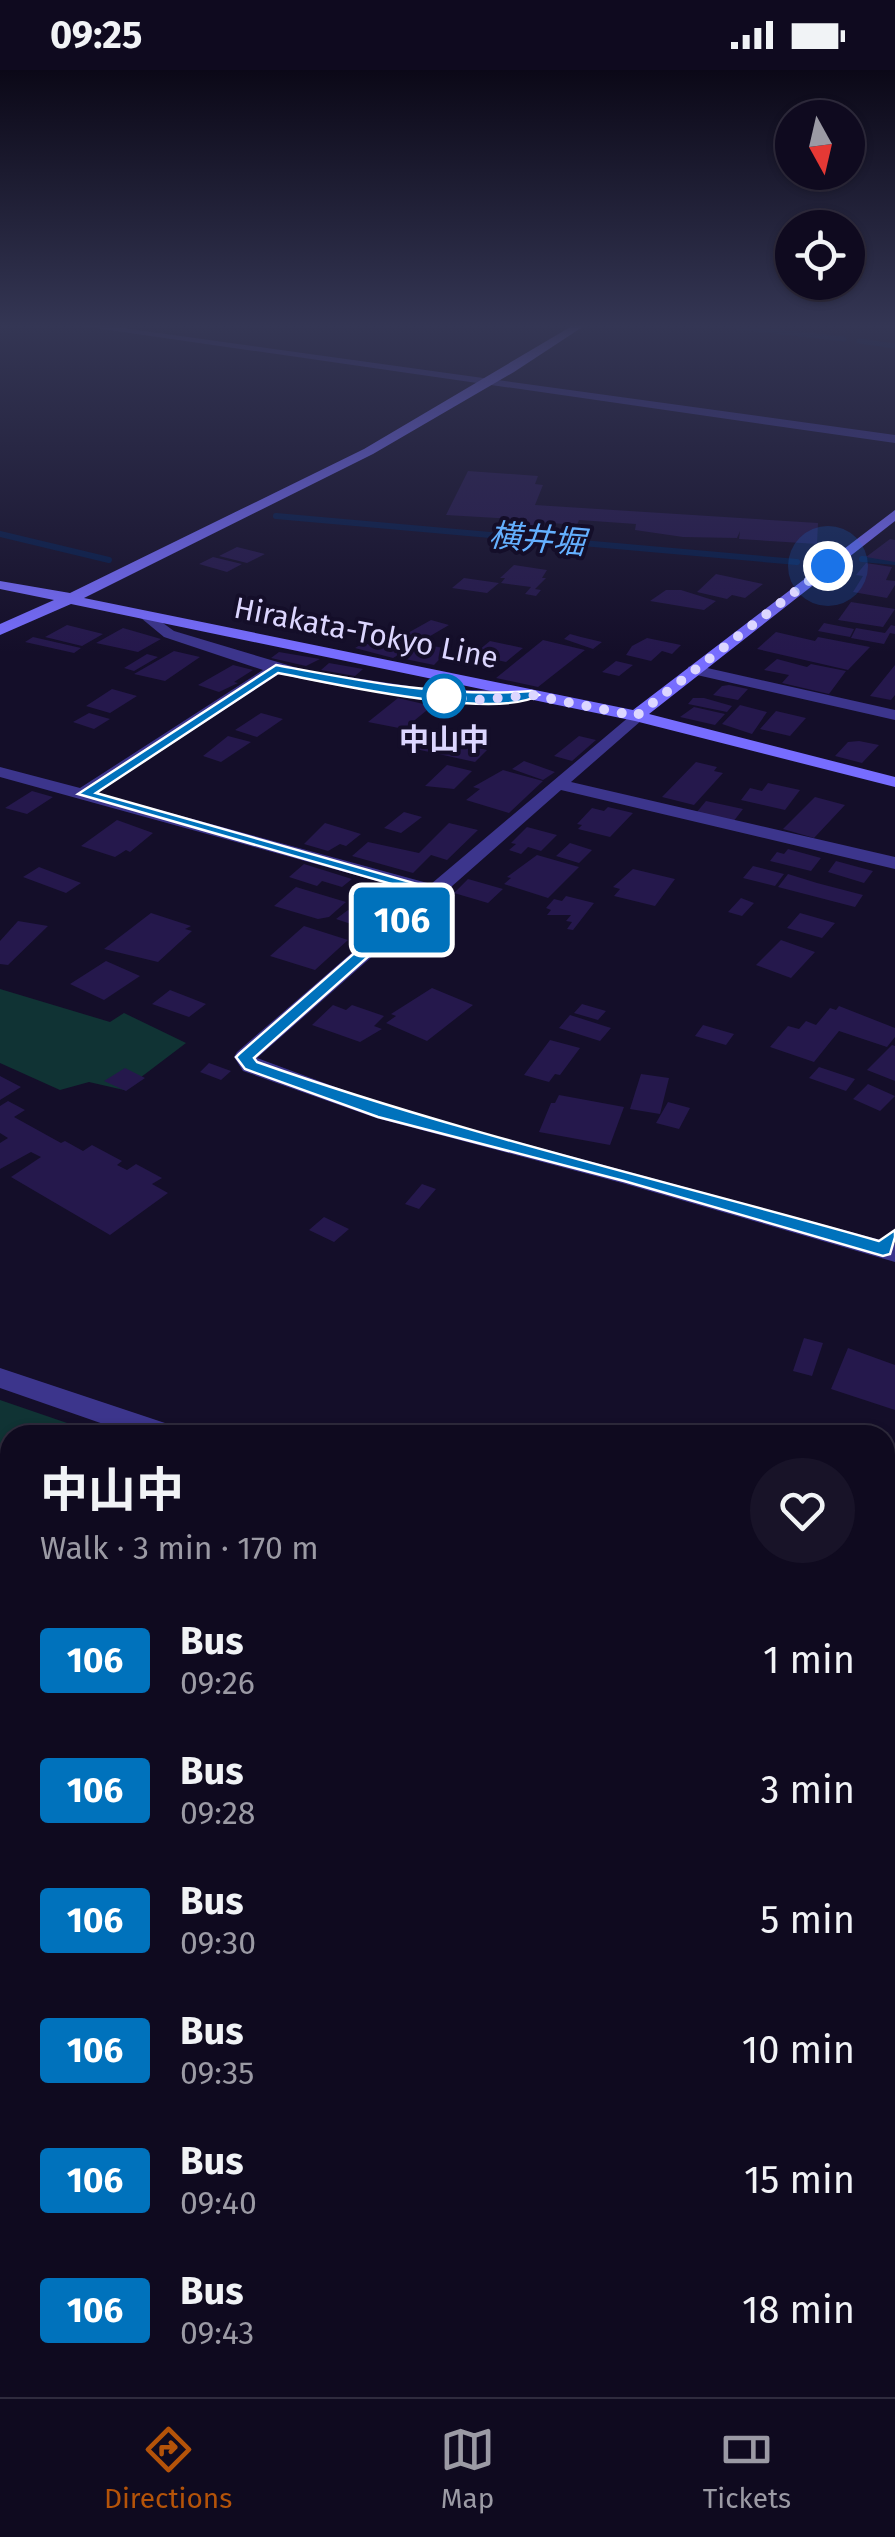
<!DOCTYPE html>
<html lang="en">
<head>
<meta charset="utf-8">
<style>
  body { margin:0; font-family:"Fira Sans","Noto Sans JP",sans-serif; background:#181328; color:#f1f3f6; height:100vh; display:flex; flex-direction:column; font-size:38px; white-space:nowrap }
  * { box-sizing:border-box; margin:0 }
  p { font-size:32px; color:#9b9aa4 }
  .icon { flex:none; width:55px; height:55px; fill:none; stroke:currentColor; stroke-width:2; stroke-linecap:round; stroke-linejoin:round }
  .map { position:relative; flex:1; overflow:hidden }
  .sheet { position:absolute; left:0px; top:1355px; width:895px; height:972px; display:flex; flex-direction:column; background:#0f0a1f; border-radius:30px 30px 0 0; box-shadow:0 2px 8px #0004,0 0 0 2px #2f2b3d }
  .sheet>* { flex:none }
  .badge { padding:0 20px; border-radius:8px; font-size:35px; line-height:65px }
  .needle { width:65px; rotate:172deg }
  .controls { position:absolute; left:775px; top:30px; display:grid; gap:20px }
  .controls a { display:grid; place-items:center; width:90px; height:90px; border-radius:50%; background:#0f0a1f; box-shadow:0 2px 8px #0004,0 0 0 2px #2f2b3d; font-size:50px }
  .you { position:absolute; width:50px; height:50px; margin:-25px; border:8px solid #fff; border-radius:50%; background:#1a73e8; box-shadow:0 0 0 15px #1a73e833 }
  .map>.badge { position:absolute; translate:-50% -50%; box-shadow:0 0 0 5px #fff }
  .round { display:grid; place-items:center; flex:none; width:105px; height:105px; border-radius:52px; background:#181328 }
  .summary { display:flex; align-items:center; justify-content:space-between; height:170px; padding:0 40px }
  h1 { font-size:48px; font-weight:700; line-height:75px }
  ul { padding:0; list-style:none }
  li { display:flex; align-items:center; gap:30px; height:130px; padding:0 40px }
  li div { flex:1 }
  li b { display:block; font-size:38px }
  li em { font-style:normal }
  li .badge { min-width:110px; font-weight:700; text-align:center }
  .status { display:flex; justify-content:space-between; align-items:center; height:70px; padding:0 50px; background:#0f0a1f; direction:ltr }
  .status svg { height:28px; fill:currentColor }
  .tabs { display:flex; justify-content:space-around; align-items:center; height:140px; border-top:2px solid #2f2b3d; background:#0f0a1f; font-size:28px; color:#9b9aa4 }
  .tabs a { display:grid; justify-items:center; gap:5px }
  .tabs .current { color:#b45309 }
  .map>svg:first-child { display:block }
  .green { fill:#103334 }
  .lines { fill:none; stroke-linecap:round; stroke-linejoin:round }
  .stream-far1 { stroke:#061c4a; stroke-width:5 }
  .stream { stroke:#061c4a; stroke-width:6 }
  .building { fill:#25184c }
  .street { fill:#3c358c; fill-rule:evenodd }
  .secondary { fill:#776dff; fill-rule:evenodd }
  .line { fill:#0072bc; stroke:#fff; stroke-width:2.5 }
  .walk { stroke:#dcd6ff; stroke-width:10; stroke-dasharray:0 18 }
  .stop-dot { fill:#fff; stroke:#0072bc; stroke-width:5 }
  .labels { text-anchor:middle; dominant-baseline:central; stroke-width:8; stroke-linejoin:round; paint-order:stroke }
  .far-street-label { font-size:30px; fill:#dcd6ff; stroke:#140e29 }
  .far-stop-label { font-size:30px; font-weight:bold; fill:#dcd6ff; stroke:#140e29 }
  .far-water-label { font-size:32px; font-style:italic; fill:#64b0ff; stroke:#140e29 }
</style>
</head>
<body>
<div class="status"><b>09:25</b><svg viewBox="0 0 49 12"><path d="M0 12V9h3v3zM5 12V6h3v6zM10 12V3h3v9zM15 12V0h3v12zM26 1h20v11H26zM47 4h2v5h-2z"/></svg></div>
<div class="map">
<svg width="895" height="2327" viewBox="0 0 895 2327">
  <rect width="100%" height="100%" fill="#140e29"/>
  <!-- green -->
  <path class="green" d="M0 919 110 952 124 943 186 973 124 1020 89 1012 60 1020 0 993Z
    M0 1330 102 1365H10V2318H885V1727L895 1732V2327H0Z"/>
  <g class="lines">
    <!-- stream-far1 -->
    <path class="stream-far1" d="M730 256 844 269
      M859 271 895 276"/>
    <!-- stream -->
    <path class="stream" d="M276 446 797 492
      M0 464 109 490
      M862 489 895 492"/>
  </g>
  <!-- building -->
  <path class="building" d="M468 401 538 406 535 414 543 415 535 435 818 453 817 474 739 469 740 461 737 468 683 467 635 460 636 454 579 450 577 455 539 452 537 457 513 456 516 449 446 445Z
    M890 469 895 470V492L866 487Z
    M237 477 265 484 247 493 219 486Z
    M213 487 242 494 227 502 199 494Z
    M866 493 892 497 886 510 895 511V515L887 528 853 522 863 506 856 505Z
    M514 495 547 500 542 508H546L535 519 541 520 536 526 525 524 531 517 501 513 505 508H500Z
    M716 504 763 514 745 528 732 525 727 529 697 522Z
    M464 508 499 513 487 523 452 518Z
    M666 520H681L716 531 704 540 650 531Z
    M851 532 895 539 883 557 838 550Z
    M431 550 449 555 425 569 406 564Z
    M824 553 854 559 850 567 818 561Z
    M67 555 103 564 82 576 45 567Z
    M891 555 895 556V564L890 563 884 574 851 568 856 558 885 563Z
    M123 558 161 569 138 582 96 573Z
    M776 562 815 571 818 567 870 577 848 600 757 579Z
    M570 564 581 567 602 572 593 579 564 569Z
    M33 567 81 578 74 583 25 572Z
    M647 568 681 575 672 584 662 581 651 591 626 585 632 576Z
    M399 570 416 575 393 588 355 578 364 573 380 578Z
    M543 570 585 580 538 617 496 608Z
    M490 571 523 578 506 592 473 585Z
    M422 574 449 579 434 595 405 589Z
    M174 581 200 587 165 611 134 604Z
    M279 582 320 589 306 596 271 588Z
    M147 584 158 587 134 601 124 598Z
    M777 589 807 597 811 594 846 601 829 624 782 613 789 605 764 600Z
    M616 591 633 595 619 606 602 602Z
    M329 593 363 599 355 606 321 600Z
    M233 595 253 600 234 612 238 613 219 622 198 615Z
    M895 595V625L891 630 870 626Z
    M729 615 748 619 738 630 713 625 722 616Z
    M112 619 137 626 110 643 86 636Z
    M398 628 432 636 404 659 368 652Z
    M693 628H704L732 636 727 642 688 634Z
    M740 635 767 642 752 664 722 654Z
    M694 637 725 644 715 655 680 647Z
    M776 641 806 648 790 666 760 659Z
    M89 643 110 649 94 659 73 652Z
    M261 643 283 649 257 667 235 660Z
    M427 663 456 669 452 672 487 680 475 692 411 678Z
    M228 666 251 672 221 692 203 686Z
    M579 666 596 670 572 691 554 686Z
    M859 671 879 675 862 693 835 686 848 672Z
    M524 691 555 702 543 710 512 699Z
    M696 692 717 697 714 701 723 703 694 735 662 727Z
    M447 695 472 701 454 719 425 716Z
    M503 700 543 711 509 743 466 730 480 719 473 717Z
    M768 713 800 720 785 740 741 730 750 718 762 721Z
    M32 721 53 727 27 744 5 738Z
    M815 727 845 735 814 768 783 759Z
    M706 731 743 739 733 752 696 743Z
    M608 737 633 743 610 767 578 759 582 755 577 754 592 738 604 741Z
    M404 742 422 747 401 763 384 758Z
    M117 750 153 763 130 782 126 780 115 787 81 776Z
    M325 753 361 764 346 776 340 774 328 781 304 774Z
    M449 753 478 760 447 790 431 785 413 803 352 786 368 772 419 783Z
    M527 757 557 765 541 781 528 777 521 784 509 780 516 774 511 773Z
    M570 773 592 780 579 793 556 786Z
    M788 779 821 788 811 801 770 791 777 782 784 784Z
    M537 785 579 797 548 828 504 814 511 808 507 807Z
    M836 791 873 801 864 813 828 802Z
    M304 794 352 809 342 817 322 811 317 816 289 807Z
    M753 796 784 804 775 816 743 808Z
    M39 797 81 813 66 823 23 807Z
    M633 799 675 809 655 836 614 826 620 819 613 817Z
    M788 804 817 813 863 825 855 837 778 817Z
    M468 809 503 819 488 833 454 823Z
    M296 817 346 832 329 847 318 849 274 836Z
    M368 824 388 832 357 856 336 849 348 840 354 843 367 833 361 830Z
    M566 826 594 833 573 860 567 859 572 852 566 851 571 845H547L551 840 546 838 554 829 562 831Z
    M741 828 754 833 742 846 728 842Z
    M151 843 191 856 185 859 192 861 158 892 104 879Z
    M800 843 835 853 822 868 787 858Z
    M18 851 48 856 8 895 0 894V871Z
    M304 856 348 870 315 900 270 886Z
    M781 870 815 882 791 908 756 895Z
    M106 891 140 906 104 930 70 914Z
    M432 918 473 935 427 971 386 953 396 946 391 944Z
    M170 920 206 934 189 947 152 934Z
    M582 934 606 941 598 950 574 943Z
    M333 935 346 940 352 935 384 946 374 956 382 959 360 972 312 955Z
    M839 936 895 958V967L887 977 839 961 814 992 770 977 788 956 799 959 806 951 816 955 830 938 836 940Z
    M570 945 611 958 600 971 559 958Z
    M703 955 734 964 726 975 695 966Z
    M550 970 580 978 560 1005 555 1004 549 1012 524 1005Z
    M892 975 895 976V1011L867 1000Z
    M209 993 231 1001 221 1010 200 1002Z
    M819 997 855 1009 846 1021 809 1008Z
    M125 998 145 1008 126 1021 104 1011Z
    M641 1004 669 1008 660 1044 630 1039Z
    M0 1006 21 1017 0 1030Z
    M868 1014 895 1026 880 1041 853 1029Z
    M559 1025 624 1037 610 1075 539 1062 551 1033H555Z
    M8 1031 25 1040 14 1047 61 1073 65 1071 83 1081 92 1075 122 1091 117 1095 127 1100 136 1094 162 1108 152 1114 168 1123 110 1165 11 1107 41 1087 31 1082 0 1099V1073L8 1068 0 1063V1036Z
    M668 1032 690 1038 679 1059 656 1053Z
    M422 1114 436 1119 419 1139 405 1134Z
    M324 1147 349 1159 334 1172 309 1160Z
    M804 1268 823 1273 812 1306 793 1301Z
    M848 1278 895 1295V1340L831 1319Z"/>
  <g class="lines">
    <!-- street -->
    <path class="street" d="M81 256H108L895 365V373Z
      M149 543 174 561 308 601 436 620H533L541 625C507 650 325 614 279 604L97 723 431 814 636 641 642 642V650L571 712 895 787V799L561 720 257 988 392 1038 895 1174V1192L622 1113 376 1048 243 1001 234 987 237 982 421 823 0 707V697L80 718 263 600 164 567 141 548Z
      M694 595 895 640V650L688 603V597Z
      M0 1298 177 1357 181 1365H135L0 1318Z
      M885 1687 895 1691V1721L885 1717Z"/>
    <!-- secondary -->
    <path class="secondary" d="M572 256H584L514 302 373 384 84 528 633 640 895 440V451L649 644 895 707V717L635 651 71 534 0 565V554L54 530 0 519V511L70 523 364 379Z"/>
  </g>
  <!-- sky -->
  <linearGradient id="sky" x2="0" y2="1"><stop stop-color="#0b0817"/><stop offset="0.44" stop-color="#343654"/><stop offset="1" stop-color="#343654" stop-opacity="0"/></linearGradient>
  <rect width="895" height="582" fill="url(#sky)"/>
  <!-- line -->
  <path class="line" d="M276 595C362 611 445 628 532 621L539 625C496 651 331 613 278 603L96 723 442 821 254 988 257 992C461 1064 672 1112 879 1171L895 1160V1167L890 1184 883 1186 624 1111 378 1047 245 999 236 987 239 984 423 823 78 724Z"/>
  <g class="lines">
    <!-- walk -->
    <path class="walk" d="M444 626 477 630 532 625 636 646 828 496"/>
  </g>
  <!-- markers -->
  <circle class="stop-dot" cx="444" cy="626" r="20"/>
  <g class="labels">
    <!-- far-street labels -->
    <g class="far-street-label">
      <text transform="translate(366 563) rotate(11)">Hirakata-Tokyo Line</text>
    </g>
    <!-- far-stop labels -->
    <g class="far-stop-label">
      <text x="444" y="670">中山中</text>
    </g>
    <!-- far-water labels -->
    <g class="far-water-label">
      <text transform="translate(537 469) rotate(5)">横井堀</text>
    </g>
  </g>
</svg>
<div class="controls">
<a><svg class="needle" viewBox="-14 -14 28 28"><path d="M0-13l5 13h-10z" fill="#e53935"/><path d="M0 13l5-13h-10z" fill="#9b9aa4"/></svg></a>
<a><svg class="icon" aria-label="locate" viewBox="0 0 24 24"><circle cx="12" cy="12" r="6"/><path d="M12 2v4M12 18v4M2 12h4M18 12h4"/></svg></a>
</div>
<div class="you" style="left:828px;top:496px"></div>
<b class="badge" style="left:402px;top:850px;background:#0072bc;color:#fff">106</b>
<section class="sheet">
<div class="summary"><div><h1>中山中</h1><p>Walk · 3 min · 170 m</p></div><a class="round"><svg class="icon" aria-label="heart" viewBox="0 0 24 24"><path d="M12 20l-8-8c-3-5 5-10 8-4 3-6 11-1 8 4z"/></svg></a></div>
<ul>
<li><span class="badge" style="background:#0072bc;color:#fff">106</span><div><b>Bus</b><p>09:26</p></div><em>1 min</em></li>
<li><span class="badge" style="background:#0072bc;color:#fff">106</span><div><b>Bus</b><p>09:28</p></div><em>3 min</em></li>
<li><span class="badge" style="background:#0072bc;color:#fff">106</span><div><b>Bus</b><p>09:30</p></div><em>5 min</em></li>
<li><span class="badge" style="background:#0072bc;color:#fff">106</span><div><b>Bus</b><p>09:35</p></div><em>10 min</em></li>
<li><span class="badge" style="background:#0072bc;color:#fff">106</span><div><b>Bus</b><p>09:40</p></div><em>15 min</em></li>
<li><span class="badge" style="background:#0072bc;color:#fff">106</span><div><b>Bus</b><p>09:43</p></div><em>18 min</em></li>
</ul>
</section>
</div>
<nav class="tabs">
<a class="current"><svg class="icon" aria-label="directions" viewBox="0 0 24 24"><path d="M12 3l9 9-9 9-9-9zM9 14v-3h6M13 9l2 2-2 2"/></svg>Directions</a>
<a><svg class="icon" aria-label="map" viewBox="0 0 24 24"><path d="M3 6l6-2 6 2 6-2v14l-6 2-6-2-6 2zM9 4v14M15 6v14"/></svg>Map</a>
<a><svg class="icon" aria-label="tickets" viewBox="0 0 24 24"><path d="M3 7h18v10H3zM15 7v10"/></svg>Tickets</a>
</nav>
</body>
</html>
